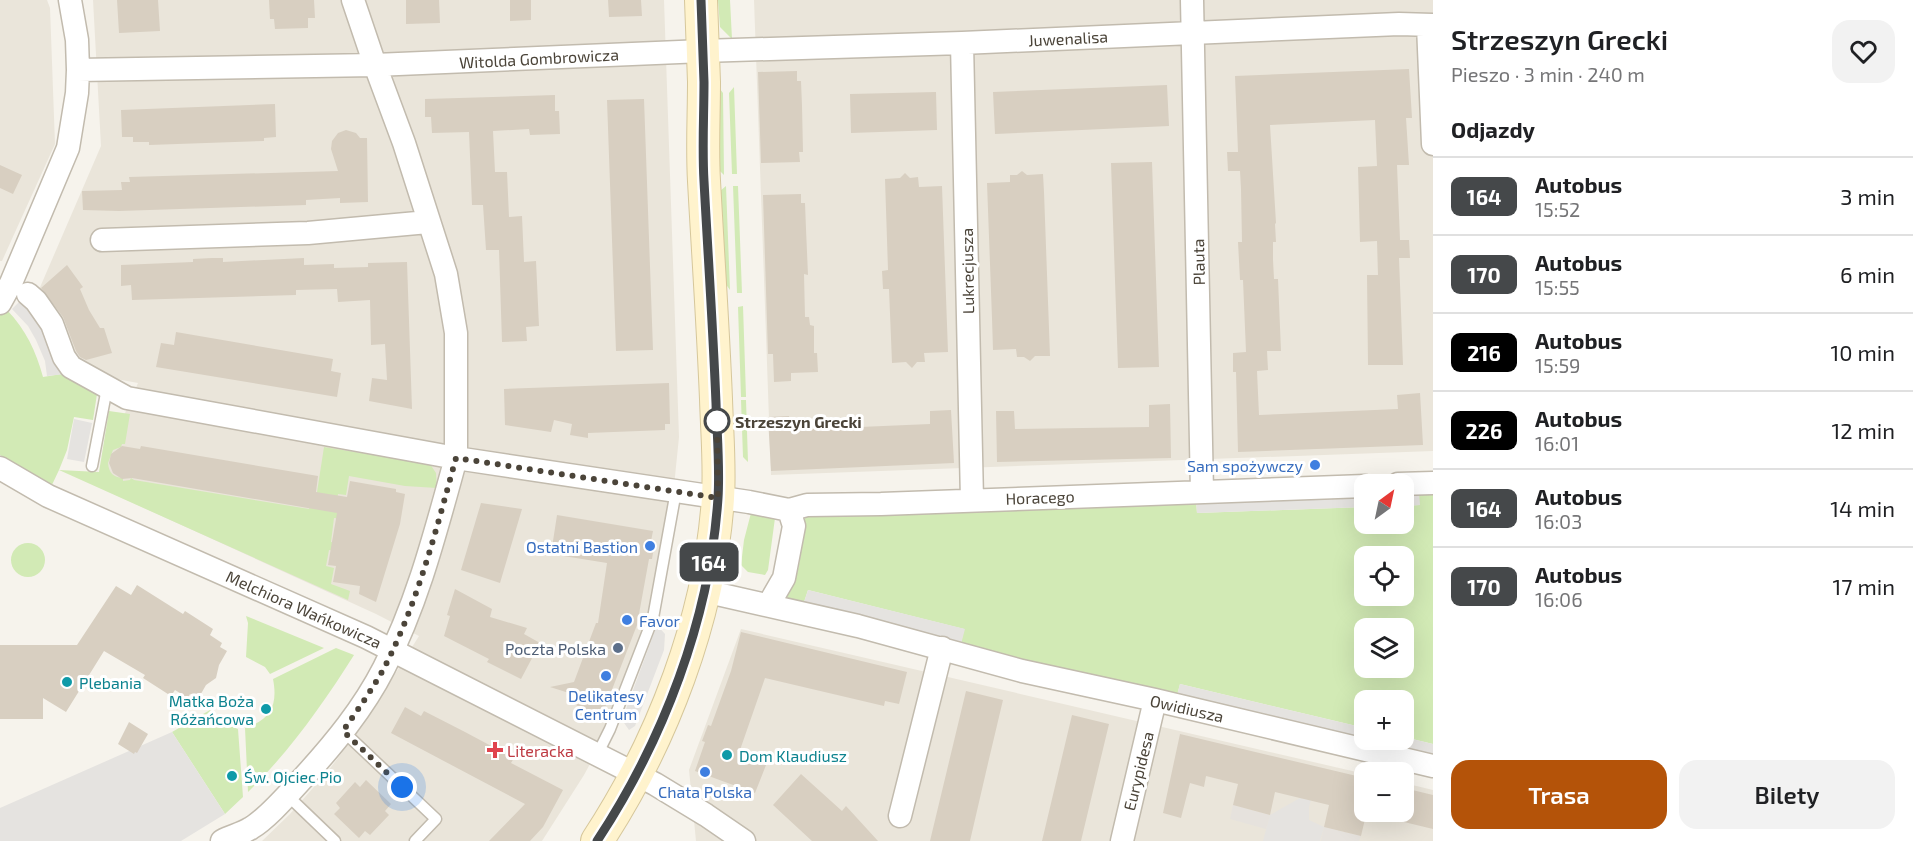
<!DOCTYPE html>
<html lang="pl">
<head>
<meta charset="utf-8">
<style>
  body { margin:0; font-family:"Exo 2",sans-serif; background:#f2f2f2; color:#202124; height:100vh; display:flex; flex-direction:column; font-size:22px; white-space:nowrap }
  * { box-sizing:border-box; margin:0 }
  p { font-size:20px; color:#757577 }
  .icon { flex:none; width:33px; height:33px; fill:none; stroke:currentColor; stroke-width:2; stroke-linecap:round; stroke-linejoin:round }
  .map { position:relative; flex:1; overflow:hidden }
  .sheet { display:flex; flex-direction:column; background:#fff; width:480px }
  .sheet>* { flex:none }
  .badge { padding:0 12px; border-radius:9px; font-size:21px; line-height:39px }
  .needle { width:39px; rotate:33deg }
  .fabs { position:absolute; left:1354px; top:474px; display:grid; gap:12px }
  .fabs a { display:grid; place-items:center; width:60px; height:60px; border-radius:12px; background:#fff; box-shadow:0 6px 24px #0002; font-size:30px }
  .you { position:absolute; width:30px; height:30px; margin:-15px; border:4px solid #fff; border-radius:50%; background:#1a73e8; box-shadow:0 0 0 9px #1a73e833 }
  .map>.badge { position:absolute; translate:-50% -50%; box-shadow:0 0 0 3px #fff }
  h2 { padding:0 18px; font-size:22px; line-height:54px }
  .round { display:grid; place-items:center; flex:none; width:63px; height:63px; border-radius:18px; background:#f2f2f2 }
  .summary { display:flex; align-items:center; justify-content:space-between; height:102px; padding:0 18px }
  h1 { font-size:28px; font-weight:600; line-height:45px }
  .action { display:flex; gap:12px; margin-top:auto; padding:12px 18px }
  .action a { flex:1; height:69px; border-radius:18px; background:#b45309; color:#fff; font-size:24px; font-weight:600; line-height:69px; text-align:center }
  .action a+a { background:#f2f2f2; color:#202124 }
  ul { padding:0; list-style:none }
  li { display:flex; align-items:center; gap:18px; height:78px; padding:0 18px; border-top:2px solid #e0e0e0 }
  li div { flex:1 }
  li b { display:block; font-size:22px }
  li em { font-style:normal }
  li .badge { min-width:66px; font-weight:700; text-align:center }
  main { display:flex; flex:1; min-height:0 }
  .map>svg:first-child { display:block }
  .residential { fill:#eae5da }
  .industrial { fill:#e6e2dd }
  .green { fill:#d2eab5; fill-rule:evenodd }
  .parking { fill:#e5e3e0 }
  .building { fill:#d8cfc1 }
  .lines { fill:none; stroke-linecap:round; stroke-linejoin:round }
  .lane-casing { stroke:#c2bbae; stroke-width:13 }
  .street-casing { stroke:#c2bbae; stroke-width:25 }
  .secondary-casing { stroke:#d6c79b; stroke-width:34 }
  .lane { stroke:#fff; stroke-width:10 }
  .street { stroke:#fff; stroke-width:22 }
  .secondary { stroke:#fff3cd; stroke-width:32 }
  .line-casing { stroke:#fff; stroke-width:14 }
  .line { stroke:#45484a; stroke-width:9 }
  .walk { stroke:#4b4439; stroke-width:6; stroke-dasharray:0 10.8 }
  .stop-dot { fill:#fff; stroke:#45484a; stroke-width:3 }
  .shop-dot { fill:#3f7fe0; stroke:#fff; stroke-width:2 }
  .service-dot { fill:#5c6f8a; stroke:#fff; stroke-width:2 }
  .culture-dot { fill:#0f9aa8; stroke:#fff; stroke-width:2 }
  .health-dot { fill:#e0444e; stroke:#fff; stroke-width:2 }
  .labels { text-anchor:middle; dominant-baseline:central; stroke-width:6; stroke-linejoin:round; paint-order:stroke }
  .street-label { font-size:16px; fill:#4b4439; stroke:#fff }
  .stop-label { font-size:16px; font-weight:bold; fill:#4b4439; stroke:#fff; text-anchor:start }
  .shop-label { font-size:16px; fill:#366cbe; stroke:#fff; text-anchor:end }
  .service-label { font-size:16px; fill:#4e5e75; stroke:#fff; text-anchor:end }
  .culture-label { font-size:16px; fill:#0d838f; stroke:#fff; text-anchor:start }
  .health-label { font-size:16px; fill:#be3a42; stroke:#fff; text-anchor:start }
</style>
</head>
<body>
<main>
<div class="map">
<svg width="1433" height="841" viewBox="0 0 1433 841">
  <rect width="100%" height="100%" fill="#f6f3ec"/>
  <!-- residential -->
  <path class="residential" d="M0 0H47L50 8 55 144 2 261H0Z
    M93 0H664L679 437 671 516 648 625 603 740 584 775 542 841H262L290 814 328 771 363 725 419 636 376 614 94 485 138 383 73 371 38 292 101 146Z
    M754 0H1433V451L771 475Z
    M741 629 1365 774V812H1404V783L1433 790V841H696L689 770Z"/>
  <!-- industrial -->
  <path class="industrial" d="M1233 805 1270 815 1266 829 1230 819Z
    M1324 827 1361 836 1359 841H1321Z"/>
  <!-- green -->
  <path class="green" d="M718 0H730L732 39 720 27Z
    M734 87 737 174H732L729 93Z
    M720 89 723 93 724 175 719 170 718 128Z
    M726 186 730 290 725 283 720 191Z
    M733 186H738L742 293H737Z
    M743 306 746 396V397H741L738 307Z
    M7 310C26 330 36 351 43 377L67 373 97 394 93 420 74 417 67 450 59 470 99 472 109 411 130 414 125 444H122L121 447 113 450 108 463C109 473 113 477 123 478V481L130 480 131 478 134 480 309 509 310 505H315L324 447 430 464 436 473 437 488 405 486 349 476 346 495 338 494 336 510 342 519 334 518 331 542 338 543 337 551 329 550 326 566 334 568 331 584 350 591 348 600 59 470 51 487 0 455V315Z
    M741 400H746L748 462 743 457Z
    M1433 492V744L1404 737V700H1365V728L1180 684 1176 699 960 648 964 629 808 590 804 602 785 600C802 577 801 544 805 517L809 515 1196 500 1197 513 1365 507V524H1404V506L1419 505V493ZM1365 556H1404V596H1365ZM1365 628H1404V668H1365Z
    M751 513 775 518 768 570 765 575 748 572 741 565 744 540Z
    M11 560a17 17 0 1 1 34 0a17 17 0 1 1-34 0Z
    M246 616 324 648 270 674 265 667 246 657 248 623Z
    M336 648 354 655C323 704 290 751 248 792L245 728C271 720 278 705 273 679Z
    M210 710 220 722 238 729 243 797 225 814 172 732Z"/>
  <!-- parking -->
  <path class="parking" d="M24 297 36 310 65 374 47 376 45 361 36 340 28 326 12 309Z
    M74 419 92 423 84 462 67 459Z
    M1404 493H1419L1420 505 1404 506Z
    M1365 495V507L1197 513 1196 501Z
    M808 590 965 629 961 644 804 602Z
    M657 625 665 634 664 650 635 726 629 730 622 720Z
    M1180 684 1365 728V740H1404V737L1433 744V759L1176 699Z
    M172 732 225 814 181 841H0V808Z
    M1300 798 1311 800 1309 807V820L1324 827 1320 841H1263L1270 815Z"/>
  <!-- building -->
  <path class="building" d="M117 0H158L160 31 119 33Z
    M269 0H314L315 18H308V28L275 29 274 19H270Z
    M406 0H439L440 23 406 24Z
    M510 0H531V20L510 21Z
    M608 0H641L642 16 609 17Z
    M1409 69 1412 118H1406L1409 165H1397L1400 240H1409L1410 258H1399L1403 365H1368L1367 275H1378L1377 241 1360 242 1358 167 1377 166 1375 120 1270 125 1276 223 1275 224 1276 242H1273V260L1274 279H1278L1281 351H1267L1268 370 1257 371 1259 415 1398 409 1397 395 1420 393 1423 445 1238 452 1236 372H1233V353L1246 352 1243 280H1240L1238 242H1242L1241 189 1240 171H1228L1227 152H1238L1235 76Z
    M797 71V81H801L802 106 803 152H799L800 162 761 163 758 72Z
    M1167 85 1169 126 995 134 993 92Z
    M936 92 937 130 851 133 850 94Z
    M555 95V111H559L560 134 530 135 529 129 493 131 495 172H507L509 217 522 216 524 262 536 261 539 326 526 327 527 341 502 342 499 250H486L483 205H472L469 132 432 133 431 117H425V99Z
    M644 99 653 350 616 351 607 100Z
    M275 104 276 137 264 138V141L149 145V142H133V137H122L121 110Z
    M346 130 356 133 360 138H367L368 202 340 203V198L306 200V205L119 211 83 210 82 191 122 190 121 182H130L129 177 338 171 331 149 332 141 338 133Z
    M1152 162 1159 367 1118 368 1111 163Z
    M0 165 22 175 13 194 0 188Z
    M1022 171 1027 175 1043 174 1044 192 1050 356H1035L1030 361 1024 357H1017L1016 349 993 350 992 318 987 183 1010 182V175H1017Z
    M905 173 910 178 918 177 919 187 942 186 943 214 948 352 924 353 925 362H917L912 368 906 362 892 363 889 289H883L882 271 888 270 885 179 900 178Z
    M801 194V203H805L806 229 808 275 804 274 805 317H809L810 325 814 326V353H817L818 372 791 373V381L774 382 773 354H768L763 195Z
    M212 258H223V262L304 258V265L334 264V268L368 267V263L407 262 412 409 369 401 372 378 387 380 385 344 371 345 370 300 338 302 337 289 296 290V295L132 300 131 285 121 286V265L193 262V259Z
    M67 265 83 287 80 289 89 310 100 328H104L112 353 86 360 80 357 76 351 63 317 41 288Z
    M176 332 333 359 331 371 341 373 337 397 156 367 161 343 174 345Z
    M669 383 670 424H665V430L588 433V438L570 435 572 424 554 420 551 432 505 425 504 389Z
    M1170 404 1171 458 997 462 996 411H1014L1015 429 1149 427V405Z
    M951 410 954 463 771 471 768 417 789 416 790 430 930 424V411Z
    M122 446 140 449 141 446 318 476 316 492 347 497 350 481 396 489V492L405 494 400 524 376 602 359 594 360 586 333 582 336 566 328 565 337 513 132 478 122 479 113 473 109 463 111 454Z
    M481 503 522 509 500 583 461 570Z
    M557 515 653 531 651 541H655L652 559H649L637 625 601 718 566 700 569 693 550 687 574 682 596 623H598L607 563 551 554Z
    M137 585 183 614 185 611 213 629 210 635 222 643 220 647 227 651 219 665 216 678 206 685 198 699 190 694 188 698 175 690 171 696 143 678 145 675 104 651 66 712 43 698V719H0V645H77L116 586 131 595Z
    M455 589 492 609 490 617 527 628 524 634 540 643 521 679 487 662 489 659 444 636 450 616 447 615Z
    M741 632 907 672 899 704 885 701 884 706 765 678 740 750 768 760 755 793 695 771 705 742 702 741 708 725 711 726 731 671Z
    M966 691 1003 700 989 759 970 841H930Z
    M405 707 421 716 424 711 465 732 514 758 511 763 563 790 543 827 530 841H489L525 804 391 733Z
    M1072 715 1109 724 1081 841H1042Z
    M129 722 148 734 137 753 135 752 134 754 118 744Z
    M1180 734 1365 778V819L1361 836 1324 827 1329 805 1275 792 1270 815 1233 805 1238 784 1206 776 1204 787 1190 783 1181 818 1163 813Z
    M801 774 842 811 846 806 878 841H812L773 805Z
    M366 780 391 804 385 811 389 815 370 835 365 831 359 838 334 814 340 808 336 803 355 782 360 787Z
    M1404 788 1433 795V829L1404 822Z"/>
  <g class="lines">
    <!-- lane casing -->
    <g class="lane-casing">
      <path id="lane" d="M92 466 107 388
        M343 731 436 819 415 841
        M597 755 610 729 653 618 676 491
        M287 795 335 841"/>
    </g>
    <!-- street casing -->
    <g class="street-casing">
      <path id="street" d="M353 0 375 65 404 143 446 274 456 333V458L749 502 789 510 807 505 881 504 1365 486
        M1192 0 1202 492
        M1428 25 1433 144
        M962 43 972 500
        M78 70 375 65 703 51 962 43 1399 24 1433 25
        M102 240 308 233 428 222
        M28 294 36 301 52 324 64 357 71 367 127 398 456 458C436 530 418 602 384 668 363 709 334 744 303 778 289 793 268 818 251 828 242 834 231 836 222 841
        M0 303 11 283 68 148 77 93 78 70 77 40 70 0
        M0 468 48 496 366 637 655 784 706 815 744 841
        M1398 484 1433 483
        M704 591 858 626 1022 671 1155 700 1433 766
        M769 604 784 578 794 526 789 510
        M900 816 942 648
        M1122 841 1155 700"/>
    </g>
    <!-- secondary casing -->
    <g class="secondary-casing">
      <path id="secondary" d="M597 841C662 742 710 618 718 498 720 465 717 432 716 399 713 326 708 254 704 181 702 148 704 115 704 82 703 54 702 27 701 0"/>
    </g>
    <!-- lane -->
    <use href="#lane" class="lane"/>
    <!-- street -->
    <use href="#street" class="street"/>
    <!-- secondary -->
    <use href="#secondary" class="secondary"/>
  </g>
  <g class="lines">
    <!-- line casing -->
    <g class="line-casing">
      <path id="line" d="M597 841C663 741 710 619 718 498 720 467 717 435 716 403 713 329 708 255 704 181 702 148 704 115 704 82 703 54 702 27 701 0"/>
    </g>
    <!-- line -->
    <use href="#line" class="line"/>
    <!-- walk -->
    <path class="walk" d="M402 787 343 731C357 711 371 691 383 670 418 603 436 530 456 458L718 498 717 421"/>
  </g>
  <!-- markers -->
  <circle class="stop-dot" cx="717" cy="421" r="12"/>
  <g class="shop-dot">
    <circle cx="1315" cy="465" r="6"/>
    <circle cx="650" cy="546" r="6"/>
    <circle cx="627" cy="620" r="6"/>
    <circle cx="606" cy="676" r="6"/>
    <circle cx="705" cy="772" r="6"/>
  </g>
  <circle class="service-dot" cx="618" cy="648" r="6"/>
  <g class="culture-dot">
    <circle cx="67" cy="682" r="6"/>
    <circle cx="266" cy="709" r="6"/>
    <circle cx="727" cy="755" r="6"/>
    <circle cx="232" cy="776" r="6"/>
  </g>
  <path class="health-dot" d="M492 741h6v6h6v6h-6v6h-6v-6h-6v-6h6z"/>
  <g class="labels">
    <!-- street labels -->
    <g class="street-label">
      <text transform="translate(1068 38) rotate(-3)">Juwenalisa</text>
      <text transform="translate(539 58) rotate(-3)">Witolda Gombrowicza</text>
      <text transform="translate(1198 262) rotate(-91)">Plauta</text>
      <text transform="translate(967 271) rotate(-91)">Lukrecjusza</text>
      <text transform="translate(1040 497) rotate(-2)">Horacego</text>
      <text transform="translate(304 609) rotate(24)">Melchiora Wańkowicza</text>
      <text transform="translate(1187 708) rotate(13)">Owidiusza</text>
      <text transform="translate(1138 771) rotate(-76)">Eurypidesa</text>
    </g>
    <!-- stop labels -->
    <g class="stop-label">
      <text x="735" y="421">Strzeszyn Grecki</text>
    </g>
    <!-- shop labels -->
    <g class="shop-label">
      <text x="1303" y="465">Sam spożywczy</text>
      <text x="638" y="546">Ostatni Bastion</text>
      <text x="639" y="620" text-anchor="start">Favor</text>
      <text x="606" y="695" text-anchor="middle">Delikatesy<tspan x="606" dy="18">Centrum</tspan></text>
      <text x="705" y="791" text-anchor="middle">Chata Polska</text>
    </g>
    <!-- service labels -->
    <g class="service-label">
      <text x="606" y="648">Poczta Polska</text>
    </g>
    <!-- culture labels -->
    <g class="culture-label">
      <text x="79" y="682">Plebania</text>
      <text x="254" y="700" text-anchor="end">Matka Boża<tspan x="254" dy="18">Różańcowa</tspan></text>
      <text x="739" y="755">Dom Klaudiusz</text>
      <text x="244" y="776">Św. Ojciec Pio</text>
    </g>
    <!-- health labels -->
    <g class="health-label">
      <text x="507" y="750">Literacka</text>
    </g>
  </g>
</svg>
<div class="fabs">
<a><svg class="needle" viewBox="-14 -14 28 28"><path d="M0-13l5 13h-10z" fill="#e53935"/><path d="M0 13l5-13h-10z" fill="#757577"/></svg></a>
<a><svg class="icon" aria-label="locate" viewBox="0 0 24 24"><circle cx="12" cy="12" r="6"/><path d="M12 2v4M12 18v4M2 12h4M18 12h4"/></svg></a>
<a><svg class="icon" aria-label="layers" viewBox="0 0 24 24"><path d="M12 4l9 5-9 5-9-5zM3 14l9 5 9-5"/></svg></a>
<a>+</a>
<a>−</a>
</div>
<div class="you" style="left:402px;top:787px"></div>
<b class="badge" style="left:709px;top:562px;background:#45484a;color:#fff">164</b>
</div>
<section class="sheet">
<div class="summary"><div><h1>Strzeszyn Grecki</h1><p>Pieszo · 3 min · 240 m</p></div><a class="round"><svg class="icon" aria-label="heart" viewBox="0 0 24 24"><path d="M12 20l-8-8c-3-5 5-10 8-4 3-6 11-1 8 4z"/></svg></a></div>
<h2>Odjazdy</h2>
<ul>
<li><span class="badge" style="background:#45484a;color:#fff">164</span><div><b>Autobus</b><p>15:52</p></div><em>3 min</em></li>
<li><span class="badge" style="background:#45484a;color:#fff">170</span><div><b>Autobus</b><p>15:55</p></div><em>6 min</em></li>
<li><span class="badge" style="background:#000;color:#fff">216</span><div><b>Autobus</b><p>15:59</p></div><em>10 min</em></li>
<li><span class="badge" style="background:#000;color:#fff">226</span><div><b>Autobus</b><p>16:01</p></div><em>12 min</em></li>
<li><span class="badge" style="background:#45484a;color:#fff">164</span><div><b>Autobus</b><p>16:03</p></div><em>14 min</em></li>
<li><span class="badge" style="background:#45484a;color:#fff">170</span><div><b>Autobus</b><p>16:06</p></div><em>17 min</em></li>
</ul>
<div class="action"><a>Trasa</a><a>Bilety</a></div>
</section>
</main>
</body>
</html>
